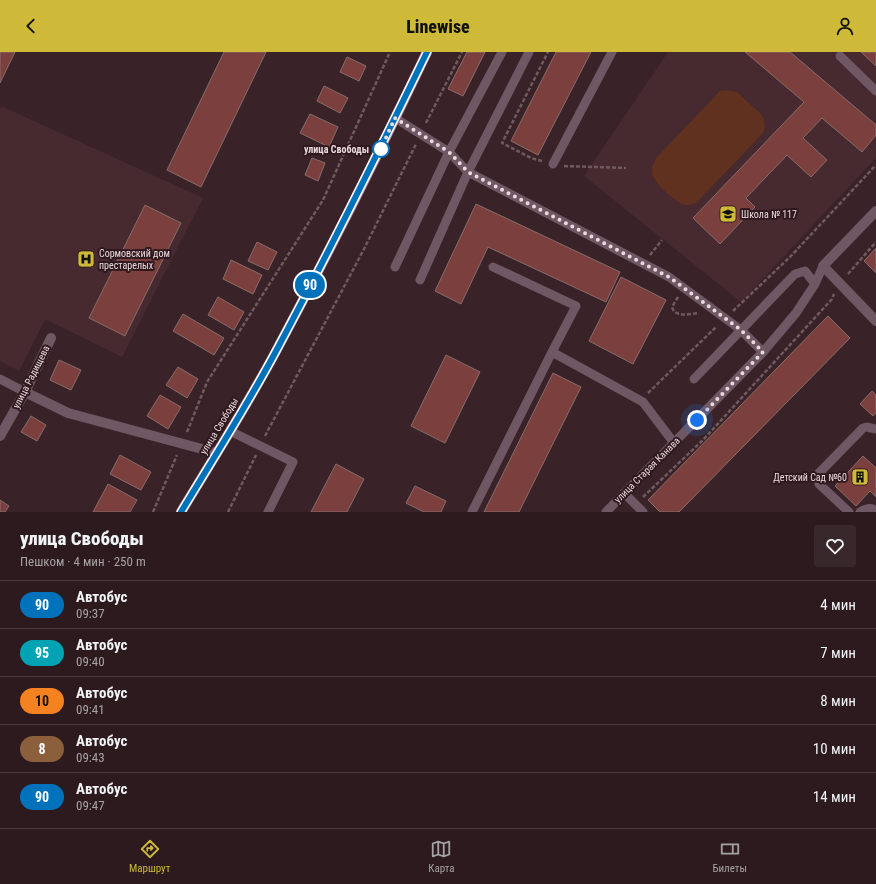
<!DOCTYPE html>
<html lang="ru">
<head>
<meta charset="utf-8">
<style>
  body { margin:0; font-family:"Roboto Condensed",sans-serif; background:#38272b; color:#f1f3f6; height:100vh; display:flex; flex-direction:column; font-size:15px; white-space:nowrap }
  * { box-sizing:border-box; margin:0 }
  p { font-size:13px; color:#a6a1a4 }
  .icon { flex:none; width:22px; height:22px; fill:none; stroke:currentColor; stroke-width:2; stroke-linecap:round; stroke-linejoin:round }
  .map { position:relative; height:460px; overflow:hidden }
  .drawer { display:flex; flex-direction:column; background:#2c1a1e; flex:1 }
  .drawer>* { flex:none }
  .badge { padding:0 8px; border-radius:13px; font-size:14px; line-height:26px }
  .you { position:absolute; width:20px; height:20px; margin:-10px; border:3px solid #fff; border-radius:50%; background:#1a73e8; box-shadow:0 0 0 6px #1a73e833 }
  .map>.badge { position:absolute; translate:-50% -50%; box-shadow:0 0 0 2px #fff }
  .round { display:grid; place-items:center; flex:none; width:42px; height:42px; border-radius:4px; background:#38272b }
  .head { display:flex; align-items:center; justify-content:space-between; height:68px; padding:0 20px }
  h1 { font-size:19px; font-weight:800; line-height:30px }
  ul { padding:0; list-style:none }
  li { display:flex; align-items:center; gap:12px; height:48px; padding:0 20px; border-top:1px solid #48383c }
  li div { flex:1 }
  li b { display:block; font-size:15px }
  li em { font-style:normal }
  li .badge { min-width:44px; font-weight:700; text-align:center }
  header { display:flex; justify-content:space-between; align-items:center; height:52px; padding:0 20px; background:#ceb938; color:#111; font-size:18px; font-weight:800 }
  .tab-bar { display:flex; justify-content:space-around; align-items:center; height:56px; border-top:1px solid #48383c; background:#2c1a1e; font-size:11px; color:#a6a1a4 }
  .tab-bar a { display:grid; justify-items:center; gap:2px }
  .tab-bar .active { color:#ceb938 }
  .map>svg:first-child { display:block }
  .built { fill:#472930 }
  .green { fill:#5f311e }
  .building { fill:#7b403e; stroke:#886c6a }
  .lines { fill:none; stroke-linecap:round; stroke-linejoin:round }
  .path { stroke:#6f5a5e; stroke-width:2.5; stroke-dasharray:4 2; stroke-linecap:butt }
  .lane { stroke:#6f5764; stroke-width:9 }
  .street { stroke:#6f5764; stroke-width:10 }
  .primary { stroke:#b3829d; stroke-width:10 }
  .line-casing { stroke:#fff; stroke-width:9 }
  .line { stroke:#0072bc; stroke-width:6 }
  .walk { stroke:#eadadd; stroke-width:4; stroke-dasharray:0 7.2 }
  .stop-dot { fill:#fff; stroke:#0072bc; stroke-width:2 }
  .labels { text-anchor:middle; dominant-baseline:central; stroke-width:4; stroke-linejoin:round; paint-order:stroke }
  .stop-label { font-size:10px; font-weight:bold; fill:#eadadd; stroke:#2f191f; text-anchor:end }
  .poi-label { font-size:10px; fill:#eadadd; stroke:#2f191f; text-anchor:start }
  .street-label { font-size:10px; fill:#eadadd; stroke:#2f191f }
</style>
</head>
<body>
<header><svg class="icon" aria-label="back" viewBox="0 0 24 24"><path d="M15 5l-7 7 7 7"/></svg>Linewise<svg class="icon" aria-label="person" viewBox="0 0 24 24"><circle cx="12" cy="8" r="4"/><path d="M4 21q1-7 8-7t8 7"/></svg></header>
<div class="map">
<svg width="876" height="460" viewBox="0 0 876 460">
  <rect width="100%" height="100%" fill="#3a2328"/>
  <!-- built -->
  <path class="built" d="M668 0H876V106L741 250 584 124Z
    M1 54 203 146 122 305 45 267 19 319 0 309V57Z"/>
  <!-- green -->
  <path class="green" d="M725 38 737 40 761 62 764 68 765 75 763 81 697 150C693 152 690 154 685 153 677 152 652 129 652 121 651 115 654 111 656 106L720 39Z"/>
  <!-- building -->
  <path class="building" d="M0 0H15L0 31Z
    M224 0H266L201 135 167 118Z
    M467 0H485L463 44 448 37Z
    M556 0H591L538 103 511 89Z
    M745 0H790L876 73V83L862 100 822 66 803 86 827 108 811 125 787 103 746 146 755 155 720 192 693 166 804 50Z
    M861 0H876V14Z
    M347 5 366 14 359 29 340 20Z
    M324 34 348 46 340 61 317 49Z
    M310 62 338 75 329 95 300 81Z
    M312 106 325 111 318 129 305 123Z
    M476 152 620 220 606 250 488 195 461 252 435 239Z
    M145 153 181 171 125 284 89 266Z
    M257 190 277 200 268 218 248 209Z
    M876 196V221L864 209Z
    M231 208 262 223 253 242 223 227Z
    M621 225 666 248 633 312 589 289Z
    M218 245 244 260 234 278 208 263Z
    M183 262 224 286 214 303 173 279Z
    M828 264 850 286 679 460H660L648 448Z
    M446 303 480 320 445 391 411 374Z
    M59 308 81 318 71 338 50 328Z
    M178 315 198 327 187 346 166 333Z
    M553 321 581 335 519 460H484Z
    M872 339 876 343V361L873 364 860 352Z
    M160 343 181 355 168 377 147 364Z
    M31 364 46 373 37 389 21 380Z
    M120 403 151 420 141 438 110 422Z
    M863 404 876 416V445L870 439 856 454 835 434Z
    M336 412 364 427 347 460H311Z
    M108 432 137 448 130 460H93Z
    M415 434 446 449 441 460H424L406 451Z
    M0 448 9 454 5 460H0Z"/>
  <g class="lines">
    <!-- path -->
    <path class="path" d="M426 71 462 0
      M542 109 531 106 502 91 548 0
      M564 114 626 116
      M650 203 662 188
      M848 222 876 190
      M678 245 672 255C675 266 689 262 699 261
      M733 259 791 204 876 113
      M648 341 716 275
      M187 380 207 330 323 148 390 0
      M265 384 364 197 416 92
      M643 445 703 388 832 247 834 242
      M153 460 177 403
      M228 460 256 403"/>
    <!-- lane -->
    <path class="lane" d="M840 4 876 39
      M395 66 449 100 468 120 669 225 741 278 763 300
      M553 112 612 0
      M395 215 449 100 502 0
      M493 215 576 254 552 300 643 350 674 391
      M420 228 468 120 529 0
      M0 327 25 340
      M694 327 795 222 805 219 815 232
      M230 379 293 410 268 460
      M624 441 643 460
      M472 460 552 300
      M606 460 763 300 796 261 815 232 823 214
      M849 460 819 432 818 427 819 421 863 376 867 375 876 377
      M860 460C865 457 871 454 876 459"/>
    <!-- street -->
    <path class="street" d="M876 159 823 214 876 269
      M25 340 68 361 217 401
      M0 384 25 340 51 286"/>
    <!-- primary -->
    <path class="primary" d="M181 460C213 407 246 355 275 301 328 202 379 101 427 0"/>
  </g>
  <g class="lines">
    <!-- line casing -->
    <g class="line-casing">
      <path id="line" d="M181 460C213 407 246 355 275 301 328 202 378 101 427 0"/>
    </g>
    <!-- line -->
    <use href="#line" class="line"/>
    <!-- walk -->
    <path class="walk" d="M381 97 379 101 395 66 449 100 468 120 669 225 741 278 763 300 697 368"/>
  </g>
  <!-- icons -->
  <defs>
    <g id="school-square" transform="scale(0.9)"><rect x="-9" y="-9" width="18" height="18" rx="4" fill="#ceb938" stroke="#2f191f"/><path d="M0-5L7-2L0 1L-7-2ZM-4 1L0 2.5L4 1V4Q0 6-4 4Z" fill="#111"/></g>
    <g id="hospital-square" transform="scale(0.9)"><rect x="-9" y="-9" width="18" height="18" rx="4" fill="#ceb938" stroke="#2f191f"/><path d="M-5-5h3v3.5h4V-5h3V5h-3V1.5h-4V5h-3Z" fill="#111"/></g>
    <g id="building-square" transform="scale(0.9)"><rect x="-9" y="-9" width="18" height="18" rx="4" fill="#ceb938" stroke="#2f191f"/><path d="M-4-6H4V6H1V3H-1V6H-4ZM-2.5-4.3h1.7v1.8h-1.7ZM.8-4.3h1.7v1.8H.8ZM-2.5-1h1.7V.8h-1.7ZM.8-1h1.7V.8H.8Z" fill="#111"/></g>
  </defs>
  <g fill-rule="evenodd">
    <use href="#school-square" x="728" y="162"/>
    <use href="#hospital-square" x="86" y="207"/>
    <use href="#building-square" x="860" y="425"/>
  </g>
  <!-- markers -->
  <circle class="stop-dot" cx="381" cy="97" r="8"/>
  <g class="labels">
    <!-- stop labels -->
    <g class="stop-label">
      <text x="369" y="97">улица Свободы</text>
    </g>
    <!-- poi labels -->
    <g class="poi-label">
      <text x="741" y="162">Школа № 117</text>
      <text x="99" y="201">Сормовский дом<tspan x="99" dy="12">престарелых</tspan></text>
      <text x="847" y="425" text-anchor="end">Детский Сад №60</text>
    </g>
    <!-- street labels -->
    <g class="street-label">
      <text transform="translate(31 325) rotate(-63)">улица Радищева</text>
      <text transform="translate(219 374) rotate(-59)">улица Свободы</text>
      <text transform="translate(647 418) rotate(-45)">улица Старая Канава</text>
    </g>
  </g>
</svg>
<div class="you" style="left:697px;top:368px"></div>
<b class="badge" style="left:310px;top:233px;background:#0072bc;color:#fff">90</b>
</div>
<section class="drawer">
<div class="head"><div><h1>улица Свободы</h1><p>Пешком · 4 мин · 250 m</p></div><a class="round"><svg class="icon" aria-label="heart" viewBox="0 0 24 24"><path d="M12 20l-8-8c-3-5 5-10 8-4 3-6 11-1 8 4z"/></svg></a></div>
<ul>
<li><span class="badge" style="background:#0072bc;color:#fff">90</span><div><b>Автобус</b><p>09:37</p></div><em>4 мин</em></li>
<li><span class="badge" style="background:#00a3b4;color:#fff">95</span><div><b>Автобус</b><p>09:40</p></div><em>7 мин</em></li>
<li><span class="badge" style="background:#f58220;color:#111">10</span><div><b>Автобус</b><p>09:41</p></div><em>8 мин</em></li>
<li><span class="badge" style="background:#8b5e3c;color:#fff">8</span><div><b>Автобус</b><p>09:43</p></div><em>10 мин</em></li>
<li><span class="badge" style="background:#0072bc;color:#fff">90</span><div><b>Автобус</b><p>09:47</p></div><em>14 мин</em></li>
</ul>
</section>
<nav class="tab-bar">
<a class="active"><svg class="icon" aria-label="directions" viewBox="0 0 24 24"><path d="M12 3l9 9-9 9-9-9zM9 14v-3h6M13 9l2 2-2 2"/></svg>Маршрут</a>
<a><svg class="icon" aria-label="map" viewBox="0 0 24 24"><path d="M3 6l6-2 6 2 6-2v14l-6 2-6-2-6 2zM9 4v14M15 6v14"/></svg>Карта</a>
<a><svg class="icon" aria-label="tickets" viewBox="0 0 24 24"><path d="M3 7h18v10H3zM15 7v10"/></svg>Билеты</a>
</nav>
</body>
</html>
